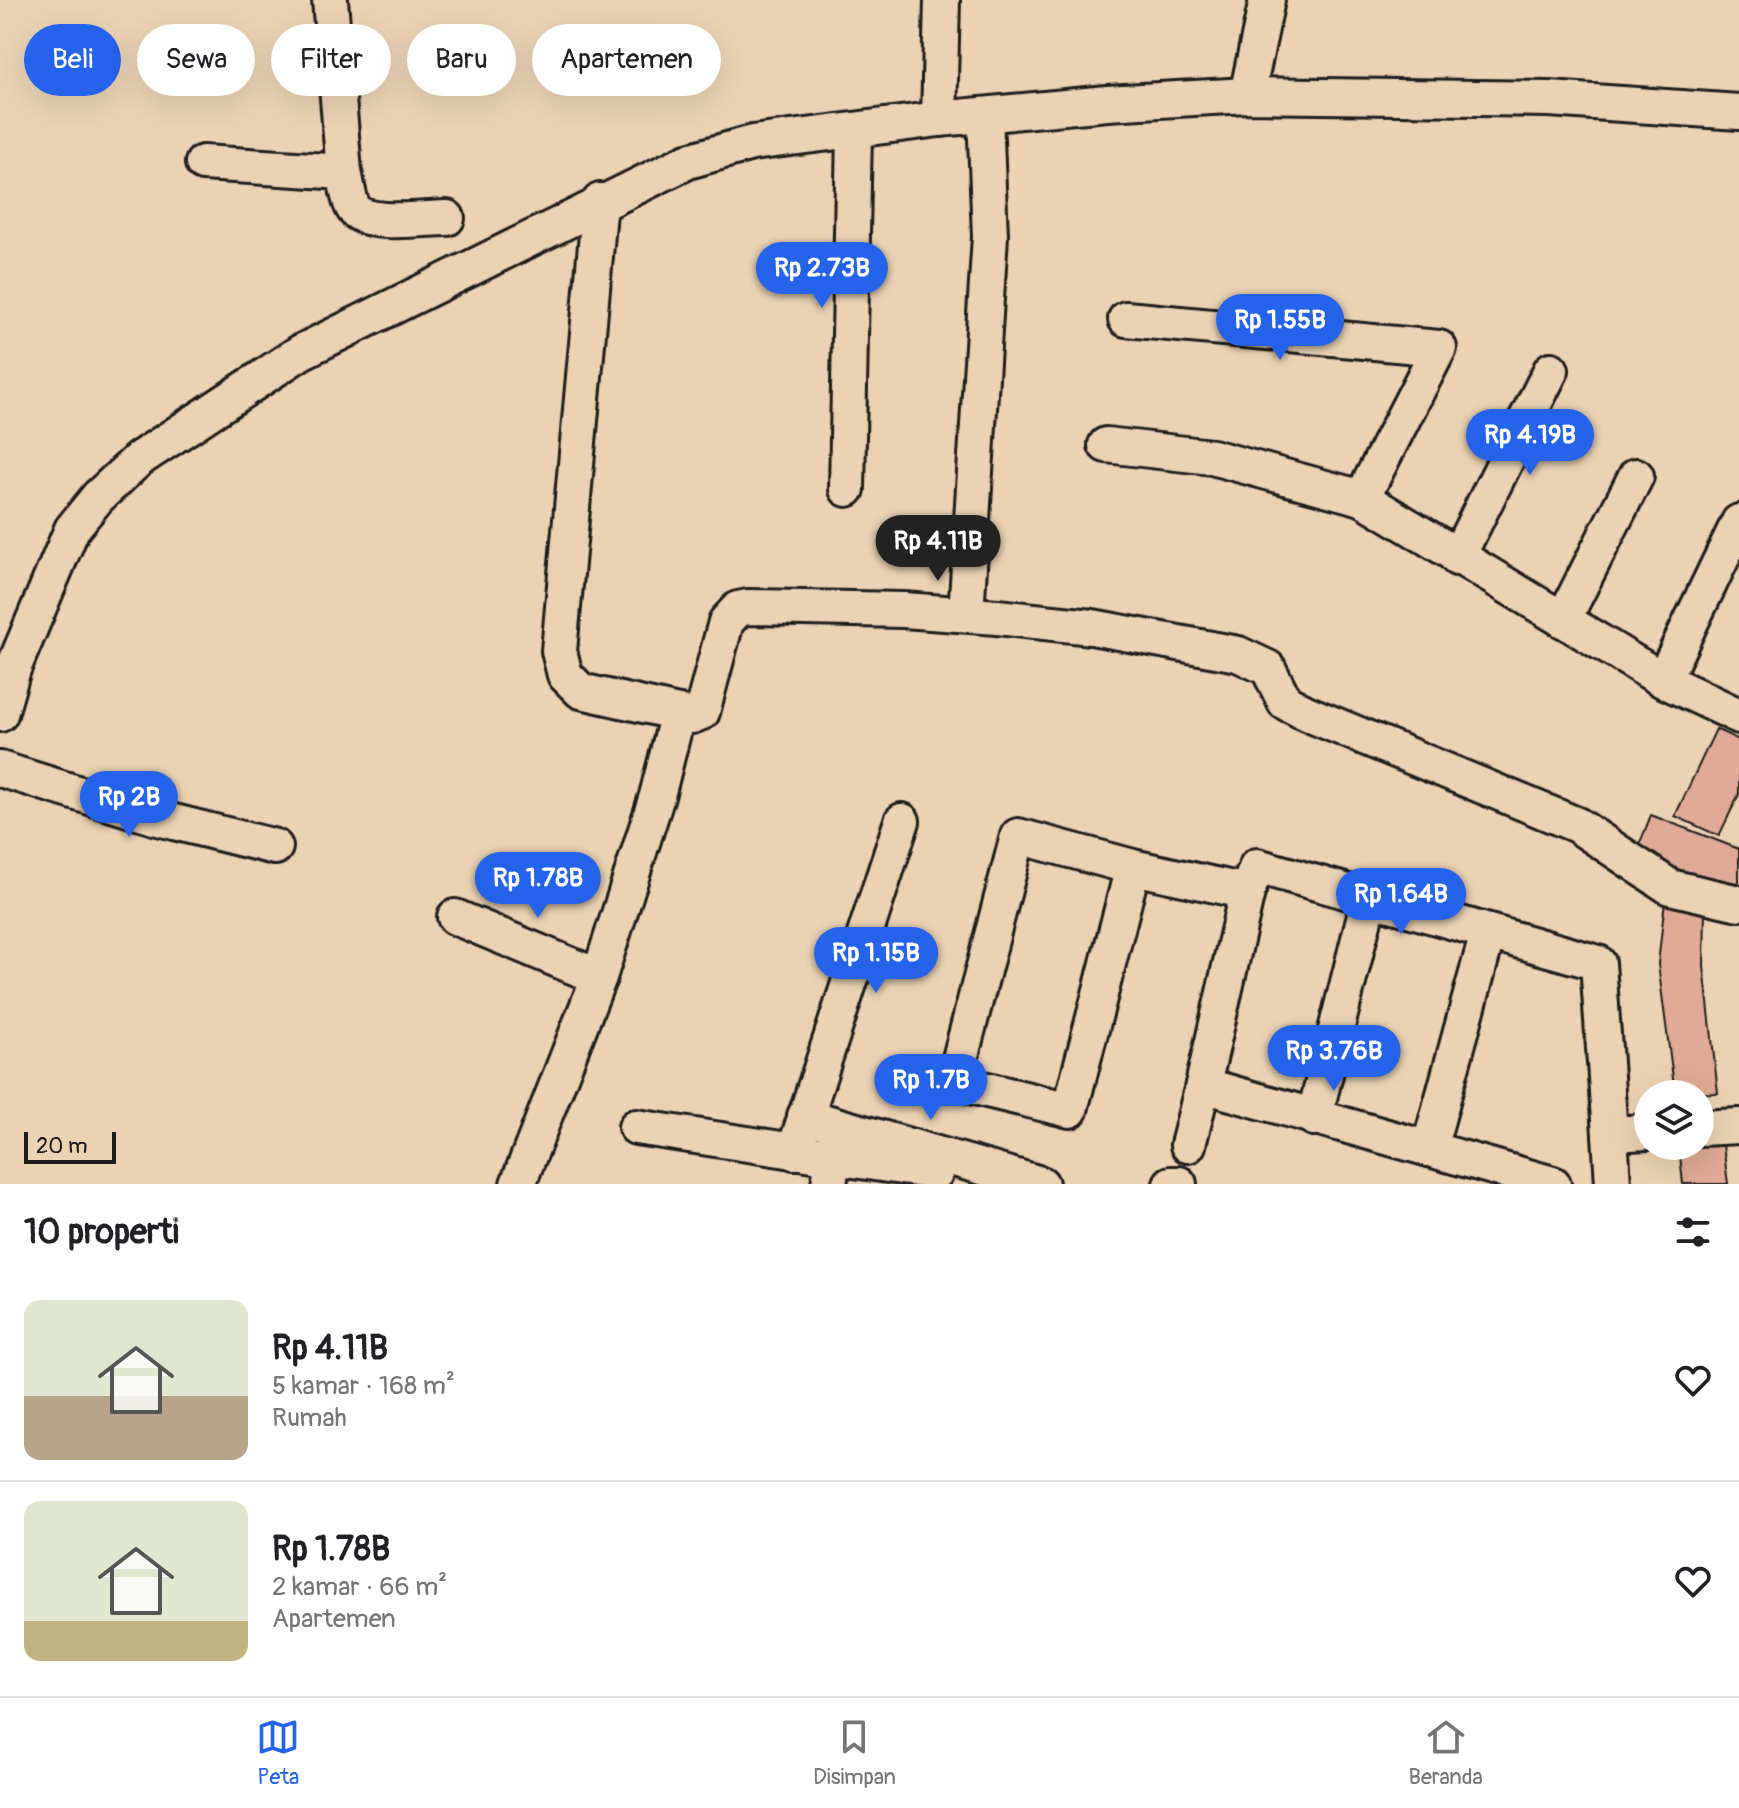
<!DOCTYPE html>
<html lang="id">
<meta charset="utf-8">
<style>
body{margin:0;font-family:Pangolin,sans-serif;background:#f2f2f2;color:#202124;height:100vh;display:flex;flex-direction:column;font-size:30px;white-space:nowrap}
*{box-sizing:border-box;margin:0}
p{font-size:26px;color:#757577}
.icon{flex:none;width:44px;height:44px;fill:none;stroke:currentColor;stroke-width:2;stroke-linecap:round;stroke-linejoin:round}
.map{position:relative;height:1184px;overflow:hidden}
.panel{display:flex;flex-direction:column;background:#fff;flex:1}
.panel>*{flex:none}
.top-card{position:absolute;left:24px;top:24px;width:800px;height:72px;display:flex;gap:16px}
.buttons{position:absolute;left:1634px;top:1080px;display:grid;gap:16px}
.buttons a{display:grid;place-items:center;width:80px;height:80px;border-radius:50%;background:#fff;box-shadow:0 8px 32px #0002;font-size:40px}
.scale{position:absolute;left:24px;bottom:20px;width:92px;box-sizing:border-box;padding-left:8px;border:4px solid #1c1c1c;border-top:0;font-size:22px;line-height:28px;white-space:nowrap;color:#1c1c1c;-webkit-text-stroke:6px #ebd2b3;paint-order:stroke}
.price{position:absolute;translate:-50% -68px;padding:0 18px;border-radius:28px;background:#2563eb;color:#fff;font-size:26px;line-height:52px;filter:drop-shadow(0 2px 4px #0008)}
.price::after{content:'';position:absolute;left:50%;top:48px;width:24px;height:18px;margin-left:-12px;background:inherit;clip-path:polygon(0 0,100% 0,50% 100%)}
.price.active{background:#222;color:#fff}
ul{padding:0;list-style:none}
li{display:flex;align-items:center;gap:24px;height:200px;padding:0 24px}
li+li{border-top:2px solid #e0e0e0}
li span{display:grid;place-items:center;flex:none;width:224px;height:160px;border-radius:16px;color:#555}
li>.icon{margin-inline-start:auto}
span .icon{width:96px;height:96px;fill:#fffc;stroke-width:1}
li b{font-size:34px}
h2{display:flex;justify-content:space-between;align-items:center;height:96px;padding:0 24px;font-size:34px}
.chip{padding:0 28px;border-radius:36px;background:#fff;box-shadow:0 8px 32px #0002;font-size:28px;line-height:72px}
.chip.active{background:#2563eb;color:#fff}
.tab-bar{display:flex;justify-content:space-around;align-items:center;height:112px;border-top:2px solid #e0e0e0;background:#fff;font-size:22px;color:#757577}
.tab-bar a{display:grid;justify-items:center;gap:4px}
.tab-bar .active{color:#2563eb}
.map>svg:first-child{display:block}
.building{fill:#e0aa96;stroke:#1c1c1c;stroke-width:2}
.lines{fill:none;stroke-linecap:round;stroke-linejoin:round}
.minor-casing{stroke:#1c1c1c;stroke-width:40}
.minor{stroke:#ebd2b3;stroke-width:34}
</style>
<div class="map">
<svg width="1739" height="1184" viewBox="0 0 1739 1184">
<rect width="100%" height="100%" fill="#ebd2b3"/>
<filter id="ink" filterUnits="userSpaceOnUse"><feTurbulence type="fractalNoise" baseFrequency=".0125" numOctaves="2"/><feDisplacementMap in="SourceGraphic" scale="16" xChannelSelector="R" yChannelSelector="G"/><feConvolveMatrix kernelMatrix="1 2 1 2 8 2 1 2 1" color-interpolation-filters="sRGB"/></filter>
<g filter="url(#ink)">
<g class="building">
<path d="M1716,729L1739,740V794L1719,836L1675,816Z"/>
<path d="M1651,815L1739,849V881L1735,891L1636,853Z"/>
<path d="M1665,901L1705,910L1704,966L1718,1093L1675,1094L1658,964Z"/>
<path d="M1722,1137L1728,1184H1683L1679,1146H1700V1139Z"/>
</g>
<g class="lines">
<defs>
<g id="minor">
<path d="M330,0L344,172"/>
<path d="M1247,95L1267,0"/>
<path d="M939,119L942,0"/>
<path d="M203,163L344,172C347,183 348,200 354,209C365,227 427,218 447,218"/>
<path d="M600,201L559,651L565,675L581,691L692,716L702,712L726,622L738,609L748,607L904,610L997,617L1092,627L1238,654L1268,668L1285,702L1306,713L1577,825L1670,887L1739,903"/>
<path d="M1126,319L1439,348L1362,498"/>
<path d="M1106,445L1212,457L1362,498L1663,680L1739,716"/>
<path d="M847,489L854,132"/>
<path d="M1457,558L1551,370"/>
<path d="M966,614L990,236L985,115"/>
<path d="M1563,620L1636,476"/>
<path d="M1663,680L1739,522"/>
<path d="M0,714L13,669L72,529L98,497L139,459L301,352L688,161L752,143L939,119L1107,103L1247,95L1549,99L1739,112"/>
<path d="M0,769L154,817L275,847"/>
<path d="M1133,867L1070,1110L954,1082L1018,836L1133,867L1247,892"/>
<path d="M455,917L599,977"/>
<path d="M1203,1085L1247,892L1257,866L1598,963L1610,1134"/>
<path d="M805,1116L1041,1184"/>
<path d="M1314,1118L1370,895"/>
<path d="M636,1127L833,1157L829,1184"/>
<path d="M1700,1128L1739,1126"/>
<path d="M1188,1145L1203,1085L1553,1184"/>
<path d="M1429,1149L1488,933"/>
<path d="M794,1152L902,821"/>
<path d="M833,1157L936,1172"/>
<path d="M518,1184L599,977L657,796L678,713"/>
<path d="M1171,1184H1179"/>
<path d="M1613,1184L1610,1134L1648,1132"/>
</g>
</defs>
<use href="#minor" class="minor-casing"/>
<use href="#minor" class="minor"/>
</g>
</g>
</svg>
<div class="buttons">
<a><svg class="icon" aria-label="layers" viewBox="0 0 24 24"><path d="M12 4l9 5-9 5-9-5zM3 14l9 5 9-5"/></svg></a>
</div>
<div class="scale">20 m</div>
<b class="price" style="left:822px;top:310px">Rp 2.73B</b>
<b class="price" style="left:1280px;top:362px">Rp 1.55B</b>
<b class="price" style="left:1530px;top:477px">Rp 4.19B</b>
<b class="price active" style="left:938px;top:583px">Rp 4.11B</b>
<b class="price" style="left:129px;top:839px">Rp 2B</b>
<b class="price" style="left:538px;top:920px">Rp 1.78B</b>
<b class="price" style="left:1401px;top:936px">Rp 1.64B</b>
<b class="price" style="left:876px;top:995px">Rp 1.15B</b>
<b class="price" style="left:1334px;top:1093px">Rp 3.76B</b>
<b class="price" style="left:931px;top:1122px">Rp 1.7B</b>
<div class="top-card">
<a class="chip active">Beli</a>
<a class="chip">Sewa</a>
<a class="chip">Filter</a>
<a class="chip">Baru</a>
<a class="chip">Apartemen</a>
</div>
</div>
<section class="panel">
<h2>10 properti<svg class="icon" aria-label="filters" viewBox="0 0 24 24"><path d="M4 7h16M4 17h16"/><circle cx="9" cy="7" r="2"/><circle cx="15" cy="17" r="2"/></svg></h2>
<ul>
<li><span style="background:linear-gradient(#dfe7d0 60%,#b9a48a 0)"><svg class="icon" aria-label="home" viewBox="0 0 24 24"><path d="M3 11l9-7 9 7M6 9v11h12V9"/></svg></span><div><b>Rp 4.11B</b><p>5 kamar · 168 m²</p><p>Rumah</p></div><svg class="icon" aria-label="heart" viewBox="0 0 24 24"><path d="M12 20l-8-8c-3-5 5-10 8-4 3-6 11-1 8 4z"/></svg></li>
<li><span style="background:linear-gradient(#dfe7d0 75%,#c2b280 0)"><svg class="icon" aria-label="home" viewBox="0 0 24 24"><path d="M3 11l9-7 9 7M6 9v11h12V9"/></svg></span><div><b>Rp 1.78B</b><p>2 kamar · 66 m²</p><p>Apartemen</p></div><svg class="icon" aria-label="heart" viewBox="0 0 24 24"><path d="M12 20l-8-8c-3-5 5-10 8-4 3-6 11-1 8 4z"/></svg></li>
</ul>
</section>
<nav class="tab-bar">
<a class="active"><svg class="icon" aria-label="map" viewBox="0 0 24 24"><path d="M3 6l6-2 6 2 6-2v14l-6 2-6-2-6 2zM9 4v14M15 6v14"/></svg>Peta</a>
<a><svg class="icon" aria-label="saved" viewBox="0 0 24 24"><path d="M7 4h10v16l-5-4-5 4z"/></svg>Disimpan</a>
<a><svg class="icon" aria-label="home" viewBox="0 0 24 24"><path d="M3 11l9-7 9 7M6 9v11h12V9"/></svg>Beranda</a>
</nav>
